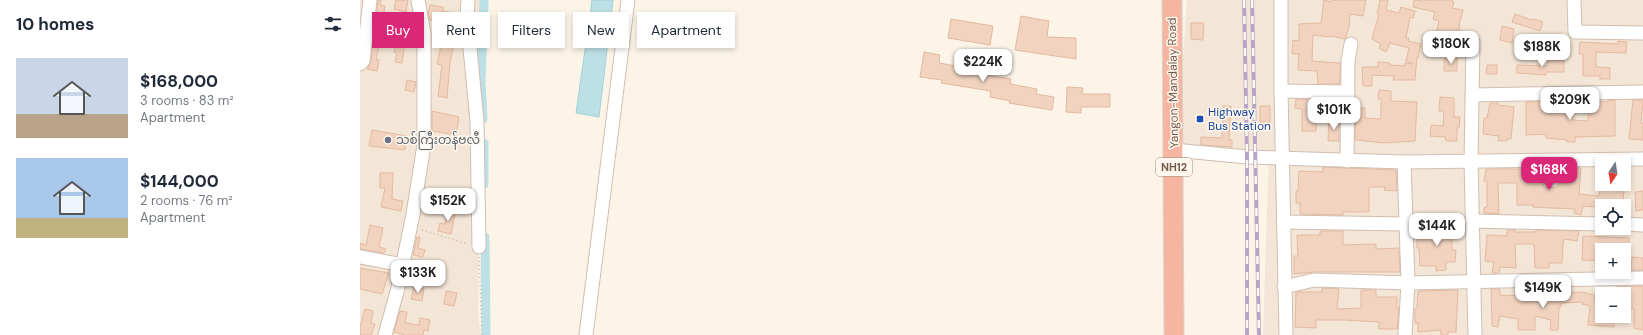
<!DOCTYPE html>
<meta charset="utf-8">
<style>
body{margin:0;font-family:"DM Sans","Noto Sans Myanmar",sans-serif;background:#f6f6f7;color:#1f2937;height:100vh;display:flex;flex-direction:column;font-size:15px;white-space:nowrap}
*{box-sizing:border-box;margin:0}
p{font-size:13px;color:#747a83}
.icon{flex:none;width:22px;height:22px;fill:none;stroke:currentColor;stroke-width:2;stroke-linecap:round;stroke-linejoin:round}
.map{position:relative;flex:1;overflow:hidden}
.drawer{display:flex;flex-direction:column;background:#fff;width:360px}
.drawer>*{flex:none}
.top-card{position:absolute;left:12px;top:12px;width:380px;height:36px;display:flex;gap:8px}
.needle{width:26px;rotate:192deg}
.tools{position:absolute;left:1235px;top:155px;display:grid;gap:8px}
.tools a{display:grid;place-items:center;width:36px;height:36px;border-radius:0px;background:#fff;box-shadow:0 2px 6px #0003;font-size:20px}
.price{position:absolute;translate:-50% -34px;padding:0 9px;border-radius:8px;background:#fff;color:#222;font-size:13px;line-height:26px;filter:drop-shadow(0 1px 2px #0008)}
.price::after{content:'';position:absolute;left:50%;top:24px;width:12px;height:9px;margin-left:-6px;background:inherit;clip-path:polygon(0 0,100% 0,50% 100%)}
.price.on{background:#db2777;color:#fff}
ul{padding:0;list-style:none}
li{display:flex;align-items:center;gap:12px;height:100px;padding:0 16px}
li span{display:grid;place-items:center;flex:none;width:112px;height:80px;border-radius:0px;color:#555}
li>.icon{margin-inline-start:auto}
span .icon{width:48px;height:48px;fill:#fffc;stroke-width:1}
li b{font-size:17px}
h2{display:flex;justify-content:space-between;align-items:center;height:48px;padding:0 16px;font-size:17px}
.pill{padding:0 14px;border-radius:0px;background:#fff;box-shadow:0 2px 6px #0003;font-size:14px;line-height:36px}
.pill.on{background:#db2777;color:#fff}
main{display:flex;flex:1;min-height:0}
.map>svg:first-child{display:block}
.residential{fill:#f4e6d6;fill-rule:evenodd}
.water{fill:#bce0e6;stroke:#a2d0d7}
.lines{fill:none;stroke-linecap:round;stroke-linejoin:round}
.canal{stroke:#bce0e6;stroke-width:9}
.building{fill:#f1d3bf;stroke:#e4b9a0}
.minor-casing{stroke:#d0beb0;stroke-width:15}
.highway-casing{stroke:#dbd4d0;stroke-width:21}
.path{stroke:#d6b6a2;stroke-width:1.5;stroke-dasharray:1 3;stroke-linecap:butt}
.minor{stroke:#fff;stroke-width:13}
.highway{stroke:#f5b5a0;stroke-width:19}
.rail-casing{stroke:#b7a5c6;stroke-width:4}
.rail{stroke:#fff8ee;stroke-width:2.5;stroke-dasharray:8;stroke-linecap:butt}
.transit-dot{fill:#1a4fb4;stroke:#fff8ee;stroke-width:1.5}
.worship-dot{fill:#6b7280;stroke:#fff8ee;stroke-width:1.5}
.labels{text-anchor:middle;stroke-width:3;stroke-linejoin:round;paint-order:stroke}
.shield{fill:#fff8ee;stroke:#9f897d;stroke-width:1}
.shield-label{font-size:11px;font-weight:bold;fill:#765a4c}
.street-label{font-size:12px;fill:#765a4c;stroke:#fff8ee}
.transit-label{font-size:12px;fill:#164399;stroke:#fff8ee;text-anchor:start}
.worship-label{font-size:12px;fill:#5b616d;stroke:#fff8ee;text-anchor:start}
</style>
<main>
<section class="drawer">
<h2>10 homes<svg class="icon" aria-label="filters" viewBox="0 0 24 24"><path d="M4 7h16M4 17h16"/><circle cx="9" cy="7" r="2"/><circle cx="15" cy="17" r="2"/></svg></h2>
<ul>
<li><span style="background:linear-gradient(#c9d6e8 70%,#b9a48a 0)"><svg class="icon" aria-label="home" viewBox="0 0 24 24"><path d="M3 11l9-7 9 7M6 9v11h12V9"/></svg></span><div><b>$168,000</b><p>3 rooms · 83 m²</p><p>Apartment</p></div></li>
<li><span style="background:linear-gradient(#a9c7e8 75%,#c2b280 0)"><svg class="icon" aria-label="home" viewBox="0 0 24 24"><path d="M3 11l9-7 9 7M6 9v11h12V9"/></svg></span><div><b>$144,000</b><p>2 rooms · 76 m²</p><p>Apartment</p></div></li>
</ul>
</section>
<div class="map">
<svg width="1283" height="335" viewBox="0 0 1283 335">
<rect width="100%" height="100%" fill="#fcf4e7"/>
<g class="residential">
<path d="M0,0H121L122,19L118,315L121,335H0Z"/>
<path d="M827,0H1283V335H903L909,150L817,148ZM1242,162H1264V184H1242ZM1242,206H1264V228H1242ZM1242,250H1264V272H1242ZM1242,294H1264V316H1242Z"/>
</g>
<path class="water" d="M232,0H253L239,117L216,113Z"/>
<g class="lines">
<g class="canal">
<path d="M123,119L121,82L124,0"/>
<path d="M124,143V184"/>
<path d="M125,237L126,335"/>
</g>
</g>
<g class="building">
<path d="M18,0H21L20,5L25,6L21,28H20L16,45L19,46L16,59L19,60L17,71L7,69L11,62Z"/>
<path d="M36,0H48L46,12L34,9Z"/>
<path d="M964,0L971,2V0H1006L1003,16L990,14L989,27L985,39L971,36V37L953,35L952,61L980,63V84H958L957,71L938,70L939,54H932L933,40L939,41V24L961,23Z"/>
<path d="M1020,0H1028L1026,10L1039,13L1041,7L1055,11L1053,18L1050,17L1046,38H1049L1048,41L1061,44L1058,58L1057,57L1055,80H1033L1034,76L1012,75V86H1003L1002,67H1018V62L1030,63V65L1045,66V63L1053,64L1046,61L1049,48L1030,43L1026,52L1019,48L1021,44L1012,39L1019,14H1017Z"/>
<path d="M1054,0L1064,1L1065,0H1093L1092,2H1094L1092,8L1103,10L1101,19L1100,18L1098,41L1075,39L1079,21L1073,19L1075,12L1053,7Z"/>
<path d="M70,5L83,7V11L95,13L91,32L98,33L97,42L95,41L90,62L87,98L78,96L82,65L77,64L82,41L72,40L74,21L70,20L68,13Z"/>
<path d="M1155,14L1172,20L1173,19L1183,22L1180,31L1152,22Z"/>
<path d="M661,16L689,21L687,37L716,38V59L655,50Z"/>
<path d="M591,19L633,26L630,45L588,38Z"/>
<path d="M49,23L54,25L52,37L45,35Z"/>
<path d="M831,23H844L843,40L831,39Z"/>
<path d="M1142,26L1154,29L1152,43L1140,40Z"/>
<path d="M36,41L45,43L42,63L35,62L37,53L34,52Z"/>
<path d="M1258,41L1267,42L1266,53L1236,52V67L1250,68V79H1240V76H1223V54H1219L1220,42L1258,44Z"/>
<path d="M564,52L580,55L579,63L626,71V75L651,79L650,84L677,89L676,94L694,97L692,110L649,103L650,101L630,97L631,91L581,83L582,80L560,77Z"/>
<path d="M1097,58V71H1084V59Z"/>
<path d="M1188,60H1204V72H1186V75L1157,73V65L1188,66Z"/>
<path d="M1127,65H1137V74H1126Z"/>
<path d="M47,80L56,82L54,92L45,90Z"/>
<path d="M707,87L723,88L722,94H750V107H721V113L706,112Z"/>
<path d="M1019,90L1031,91V101L1057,102L1055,141L1025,143L995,140L996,108H1005V118L1021,119V99H1018Z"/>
<path d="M1080,97L1094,98V117H1100L1099,128H1097V141H1086L1085,137L1070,136L1071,125L1083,126L1084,111H1079Z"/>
<path d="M936,99L957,100L956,131H942V109L935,108Z"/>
<path d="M1255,100V136L1215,137V142H1207V140L1186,138V134L1166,135V102L1203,101V108H1213V120L1228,121L1229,101L1247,102V101Z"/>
<path d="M1273,100H1283L1281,123H1283V140L1269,139Z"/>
<path d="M1130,103H1138V105L1154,107L1151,139H1147V141H1138L1139,136L1123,134L1124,118H1127Z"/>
<path d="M863,106H871L869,140H872V147L841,145V137L862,138Z"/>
<rect x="900" y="106" width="10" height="16"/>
<path d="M72,111L99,117L96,135L72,131Z"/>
<path d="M969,120H979V141H968Z"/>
<path d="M12,130L47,136L45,150L9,146Z"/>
<path d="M963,167L1036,170L1037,191L1024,190L1025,187H1009V212H983V215L940,214V203H936V191H938L939,171L963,172Z"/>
<path d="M1210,168H1221L1219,194L1239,196L1241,184H1264L1263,206H1238V207L1223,206L1221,215L1214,213L1215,209L1191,208L1173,207V205H1157V183H1138L1139,214L1124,213V208L1127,207V182L1124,181L1126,169H1183V187L1198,188V183H1208Z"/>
<path d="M20,173H33L32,199L43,201L41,211L21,207L25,188H20Z"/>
<path d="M1283,191V210L1276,211L1275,192Z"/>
<path d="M88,209L96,210L91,234L78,231L80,223L85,224Z"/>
<path d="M1077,222L1092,223V250H1096L1095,262H1086V270L1076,271V266H1060L1059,248H1057V233H1076Z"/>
<path d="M10,225L23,228L19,247L26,249L24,253L0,249V243L6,245Z"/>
<path d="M1147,230H1155V232H1176V230L1219,231L1217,241L1204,239L1202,253H1203L1202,263H1189V268H1175L1174,244H1155L1156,268L1140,267L1139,273H1132L1134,262L1125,261L1127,235L1147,236Z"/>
<path d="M960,231H983V245L1016,244V249L1039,248L1040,272H954L934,274V256H938L937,235H960Z"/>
<path d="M1223,236L1269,238V250L1242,248V261L1222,260Z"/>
<path d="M57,237H60L58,248L65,250L63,257L53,255Z"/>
<path d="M1272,257L1283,258V270H1271Z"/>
<path d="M0,268L29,273L22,294L0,289Z"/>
<path d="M1283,286V330L1274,328V309L1264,308V294H1256V287Z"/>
<path d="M54,287L64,289L62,301L51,299Z"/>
<path d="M962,288L979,289L977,309L1001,308V290H1016V297H1037V308H1039L1037,329H1019V322L983,320H956V328L935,327L936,292H962Z"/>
<path d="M1131,289H1140V295L1166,296V291H1188V296L1204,297V293L1221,292L1235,295L1234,301H1242V316H1254V327L1228,325L1230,306L1222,304L1223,302L1201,303V307H1199L1198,330H1190L1191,320L1175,316V330H1158V319L1140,316L1138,327L1132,326Z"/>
<path d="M1098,290L1096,332H1088V335H1081V330L1058,332V323H1055V309L1057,307L1058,291Z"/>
<path d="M86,291L97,293L94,306L84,304Z"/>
<path d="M5,309L13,311L11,323L15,324L11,335H0V327Z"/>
<path d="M40,311L47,312L45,323L59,325L60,318L70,320L68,331L64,330L63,335H45L34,332Z"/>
</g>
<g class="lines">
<defs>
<g id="minor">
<path d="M108,0L107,17L117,121L119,247"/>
<path d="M921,0V91L926,335"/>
<path d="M1214,0L1215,32L1283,33"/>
<path d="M1113,42L1111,162L1115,335"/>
<path d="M0,64L3,61L10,0"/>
<path d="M921,91L988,92"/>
<path d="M1112,95L1283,92"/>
<path d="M814,150L887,157L1044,162L1283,159"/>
<path d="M987,161L988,61L991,44"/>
<path d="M1044,162L1048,283L1045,335"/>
<path d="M1112,221L1242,224"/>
<path d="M923,222L1046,224"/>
<path d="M1264,224L1283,225"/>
<path d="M0,257L43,265"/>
<path d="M924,287L954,280L1048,283L1283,278"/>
<path d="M25,335L38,288L53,214L64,145V34L58,0"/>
<path d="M226,335L268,0"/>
</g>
<path id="highway" d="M812,0L814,335"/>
</defs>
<use href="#minor" class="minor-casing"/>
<use href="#highway" class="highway-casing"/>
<g class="path">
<path d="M62,230L108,244"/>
<path d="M119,257L122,335"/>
</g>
<use href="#minor" class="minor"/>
<use href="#highway" class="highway"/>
<defs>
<g id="rail">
<path d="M884,0L887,157V335"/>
<path d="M892,0L899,335"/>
</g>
</defs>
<use href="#rail" class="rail-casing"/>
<use href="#rail" class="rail"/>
</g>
<rect class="transit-dot" x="836" y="115" width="8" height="8" rx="2"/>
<circle class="worship-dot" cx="28" cy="140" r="4"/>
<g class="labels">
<rect class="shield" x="796" y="158" width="36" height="18" rx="3"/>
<g class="shield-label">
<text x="814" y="171">NH12</text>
</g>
<g class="street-label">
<text transform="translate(813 83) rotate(-91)" y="4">Yangon-Mandalay Road</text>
</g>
<g class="transit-label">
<text x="848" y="116">Highway<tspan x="848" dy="14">Bus Station</tspan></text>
</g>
<g class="worship-label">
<text x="36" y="144">သစ်ကြီးတန်ဗလီ</text>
</g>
</g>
</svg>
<div class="tools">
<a><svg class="needle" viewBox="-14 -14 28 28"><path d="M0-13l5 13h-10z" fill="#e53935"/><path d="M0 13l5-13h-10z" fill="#747a83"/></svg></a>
<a><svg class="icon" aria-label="locate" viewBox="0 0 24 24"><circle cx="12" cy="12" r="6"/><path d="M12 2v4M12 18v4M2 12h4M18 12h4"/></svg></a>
<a>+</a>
<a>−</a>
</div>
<b class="price" style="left:1091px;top:65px">$180K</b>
<b class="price" style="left:1182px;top:68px">$188K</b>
<b class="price" style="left:623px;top:83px">$224K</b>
<b class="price" style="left:1210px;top:121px">$209K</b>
<b class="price" style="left:974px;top:131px">$101K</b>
<b class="price on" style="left:1189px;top:191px">$168K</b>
<b class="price" style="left:88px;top:222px">$152K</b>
<b class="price" style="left:1077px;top:247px">$144K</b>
<b class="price" style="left:58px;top:294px">$133K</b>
<b class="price" style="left:1183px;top:309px">$149K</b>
<div class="top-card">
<a class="pill on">Buy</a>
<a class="pill">Rent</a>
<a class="pill">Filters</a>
<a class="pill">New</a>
<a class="pill">Apartment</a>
</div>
</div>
</main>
